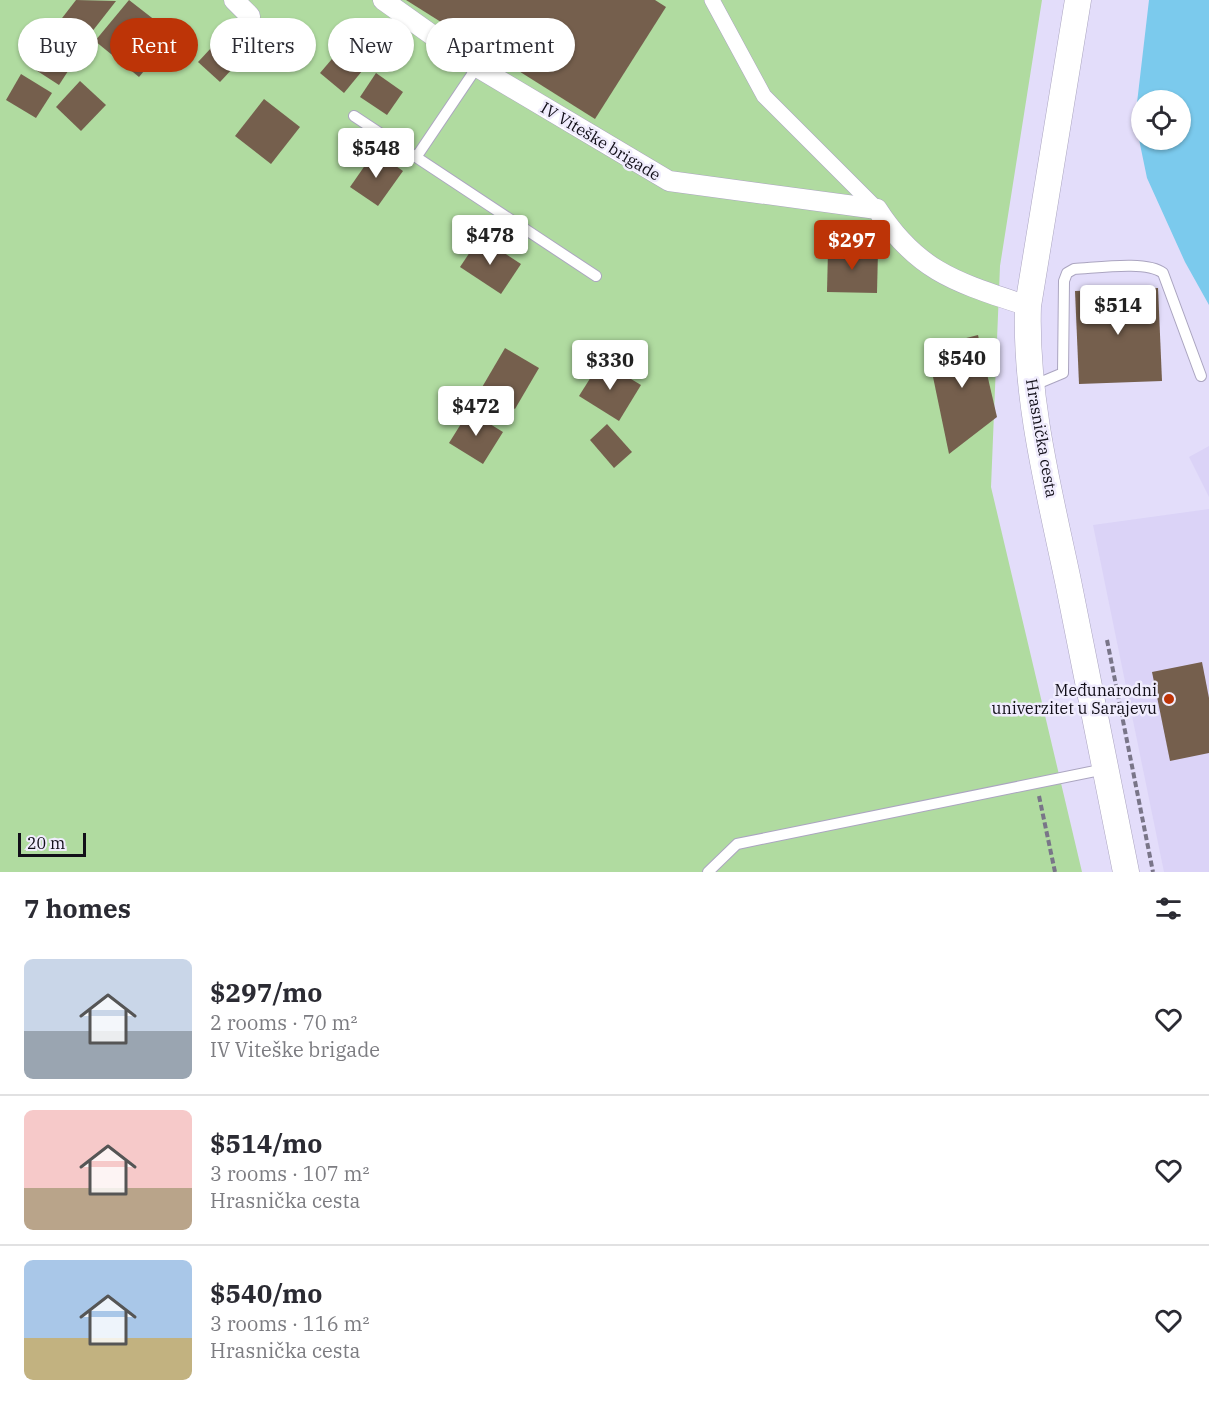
<!DOCTYPE html>
<meta charset="utf-8">
<style>
body{margin:0;font-family:"IBM Plex Serif",serif;background:#f7f7f7;color:#2b2b33;height:100vh;display:flex;flex-direction:column;font-size:22px;white-space:nowrap}
*{box-sizing:border-box;margin:0}
p{font-size:20px;color:#7c7c81}
.icon{flex:none;width:33px;height:33px;fill:none;stroke:currentColor;stroke-width:2;stroke-linecap:round;stroke-linejoin:round}
.map{position:relative;height:872px;overflow:hidden}
.sheet{display:flex;flex-direction:column;background:#fff;flex:1}
.sheet>*{flex:none}
.hud{position:absolute;left:18px;top:18px;width:600px;height:54px;display:flex;gap:12px}
.tools{position:absolute;left:1131px;top:90px;display:grid;gap:12px}
.tools a{display:grid;place-items:center;width:60px;height:60px;border-radius:50%;background:#fff;box-shadow:0 2px 4px #0004;font-size:30px}
.scale{position:absolute;left:18px;bottom:15px;width:68px;box-sizing:border-box;padding-left:6px;border:3px solid #120f19;border-top:0;font-size:16px;line-height:21px;white-space:nowrap;color:#120f19;-webkit-text-stroke:4px #f0ecfd;paint-order:stroke}
.price{position:absolute;translate:-50% -51px;padding:0 14px;border-radius:6px;background:#fff;color:#222;font-size:20px;line-height:39px;filter:drop-shadow(0 2px 3px #0008)}
.price::after{content:'';position:absolute;left:50%;top:36px;width:18px;height:14px;margin-left:-9px;background:inherit;clip-path:polygon(0 0,100% 0,50% 100%)}
.price.selected{background:#bd3407;color:#fff}
ul{padding:0;list-style:none}
li{display:flex;align-items:center;gap:18px;height:150px;padding:0 24px}
li+li{border-top:2px solid #e1e1e2}
li span{display:grid;place-items:center;flex:none;width:168px;height:120px;border-radius:9px;color:#555}
li>.icon{margin-inline-start:auto}
span .icon{width:72px;height:72px;fill:#fffc;stroke-width:1}
li b{font-size:26px}
h2{display:flex;justify-content:space-between;align-items:center;height:72px;padding:0 24px;font-size:26px}
.pill{padding:0 21px;border-radius:27px;background:#fff;box-shadow:0 2px 4px #0004;font-size:21px;line-height:54px}
.pill.selected{background:#bd3407;color:#fff}
.map>svg:first-child{display:block}
.built{fill:#dbd3f7}
.green{fill:#b0dba0}
.water{fill:#7bcaed;fill-rule:evenodd}
.building{fill:#755f4d}
.lines{fill:none;stroke-linecap:round;stroke-linejoin:round}
.service-casing{stroke:#aba5c0;stroke-width:12}
.pedestrian-casing{stroke:#aba5c0;stroke-width:16}
.minor-casing{stroke:#aba5c0;stroke-width:21}
.tertiary-casing{stroke:#aba5c0;stroke-width:27}
.path{stroke:#797588;stroke-width:4;stroke-dasharray:6 3;stroke-linecap:butt}
.service{stroke:#fff;stroke-width:10}
.pedestrian{stroke:#fff;stroke-width:15}
.minor{stroke:#fff;stroke-width:20}
.tertiary{stroke:#fff;stroke-width:26}
.poi-dot{fill:#bd3407;stroke:#f0ecfd;stroke-width:2}
.labels{text-anchor:middle;stroke-width:5;stroke-linejoin:round;paint-order:stroke}
.street-label{font-size:16px;fill:#120f19;stroke:#f0ecfd}
.poi-label{font-size:16px;fill:#120f19;stroke:#f0ecfd;text-anchor:end}
</style>
<div class="map">
<svg width="1209" height="872" viewBox="0 0 1209 872">
<rect width="100%" height="100%" fill="#e3ddfa"/>
<g class="built">
<path d="M1209,446V497L1189,457Z"/>
<path d="M1209,509V872H1164L1093,525Z"/>
</g>
<path class="green" d="M0,0H1042L1000,266L991,487L1082,872H0Z"/>
<path class="water" d="M1149,0H1209V305L1185,262L1147,178L1135,120ZM1142,100H1180V140H1142Z"/>
<g class="building">
<path d="M76,0L116,1L84,42L59,22Z"/>
<path d="M129,0L174,35L139,77L95,41Z"/>
<path d="M406,0H655L666,7L595,119Z"/>
<path d="M49,26L83,48L59,85L25,63Z"/>
<path d="M226,32L248,52L220,82L198,62Z"/>
<path d="M343,46L367,65L344,93L320,73Z"/>
<path d="M376,73L403,92L387,115L360,97Z"/>
<path d="M21,74L52,93L36,118L6,100Z"/>
<path d="M80,81L106,105L81,131L56,107Z"/>
<path d="M264,99L300,127L271,164L235,136Z"/>
<path d="M375,151L403,171L378,206L350,187Z"/>
<path d="M480,237L521,264L501,294L460,267Z"/>
<path d="M828,250L878,251L877,293L827,292Z"/>
<path d="M1158,288L1162,381L1079,384L1075,291Z"/>
<path d="M978,335L997,417L949,454L927,348Z"/>
<path d="M505,348L539,368L515,409L481,389Z"/>
<path d="M601,361L641,385L619,421L579,396Z"/>
<path d="M469,411L503,432L483,464L449,443Z"/>
<path d="M607,424L632,452L614,468L590,440Z"/>
<path d="M1202,662L1209,698V753L1170,761L1152,672Z"/>
</g>
<g class="lines">
<defs>
<g id="service">
<path d="M354,116L596,276"/>
<path d="M417,156L477,67"/>
<path d="M1032,386L1063,373L1064,281L1067,273L1074,269C1096,268 1147,260 1163,273L1201,376"/>
<path d="M708,872L737,844L1105,769"/>
</g>
<path id="pedestrian" d="M712,0L764,96L877,209"/>
<g id="minor">
<path d="M234,0L250,16L249,33"/>
<path d="M383,0L477,67L669,181L877,209C918,273 959,283 1028,306"/>
</g>
<path id="tertiary" d="M1078,0L1028,306C1025,398 1049,491 1068,581C1088,678 1106,775 1126,872"/>
</defs>
<use href="#service" class="service-casing"/>
<use href="#pedestrian" class="pedestrian-casing"/>
<use href="#minor" class="minor-casing"/>
<use href="#tertiary" class="tertiary-casing"/>
<g class="path">
<path d="M1107,640L1153,872"/>
<path d="M1039,796L1055,872"/>
</g>
<use href="#service" class="service"/>
<use href="#pedestrian" class="pedestrian"/>
<use href="#minor" class="minor"/>
<use href="#tertiary" class="tertiary"/>
</g>
<circle class="poi-dot" cx="1169" cy="699" r="6"/>
<g class="labels">
<g class="street-label">
<text transform="translate(601 141) rotate(31)" y="6">IV Viteške brigade</text>
<text transform="translate(1042 438) rotate(80)" y="6">Hrasnička cesta</text>
</g>
<g class="poi-label">
<text x="1157" y="696">Međunarodni<tspan x="1157" dy="18">univerzitet u Sarajevu</tspan></text>
</g>
</g>
</svg>
<div class="tools">
<a><svg class="icon" aria-label="locate" viewBox="0 0 24 24"><circle cx="12" cy="12" r="6"/><path d="M12 2v4M12 18v4M2 12h4M18 12h4"/></svg></a>
</div>
<div class="scale">20 m</div>
<b class="price" style="left:376px;top:179px">$548</b>
<b class="price" style="left:490px;top:266px">$478</b>
<b class="price selected" style="left:852px;top:271px">$297</b>
<b class="price" style="left:1118px;top:336px">$514</b>
<b class="price" style="left:962px;top:389px">$540</b>
<b class="price" style="left:610px;top:391px">$330</b>
<b class="price" style="left:476px;top:437px">$472</b>
<div class="hud">
<a class="pill">Buy</a>
<a class="pill selected">Rent</a>
<a class="pill">Filters</a>
<a class="pill">New</a>
<a class="pill">Apartment</a>
</div>
</div>
<section class="sheet">
<h2>7 homes<svg class="icon" aria-label="filters" viewBox="0 0 24 24"><path d="M4 7h16M4 17h16"/><circle cx="9" cy="7" r="2"/><circle cx="15" cy="17" r="2"/></svg></h2>
<ul>
<li><span style="background:linear-gradient(#c9d6e8 60%,#9aa5b1 0)"><svg class="icon" aria-label="home" viewBox="0 0 24 24"><path d="M3 11l9-7 9 7M6 9v11h12V9"/></svg></span><div><b>$297/mo</b><p>2 rooms · 70 m²</p><p>IV Viteške brigade</p></div><svg class="icon" aria-label="heart" viewBox="0 0 24 24"><path d="M12 20l-8-8c-3-5 5-10 8-4 3-6 11-1 8 4z"/></svg></li>
<li><span style="background:linear-gradient(#f6c9c9 65%,#b9a48a 0)"><svg class="icon" aria-label="home" viewBox="0 0 24 24"><path d="M3 11l9-7 9 7M6 9v11h12V9"/></svg></span><div><b>$514/mo</b><p>3 rooms · 107 m²</p><p>Hrasnička cesta</p></div><svg class="icon" aria-label="heart" viewBox="0 0 24 24"><path d="M12 20l-8-8c-3-5 5-10 8-4 3-6 11-1 8 4z"/></svg></li>
<li><span style="background:linear-gradient(#a9c7e8 65%,#c2b280 0)"><svg class="icon" aria-label="home" viewBox="0 0 24 24"><path d="M3 11l9-7 9 7M6 9v11h12V9"/></svg></span><div><b>$540/mo</b><p>3 rooms · 116 m²</p><p>Hrasnička cesta</p></div><svg class="icon" aria-label="heart" viewBox="0 0 24 24"><path d="M12 20l-8-8c-3-5 5-10 8-4 3-6 11-1 8 4z"/></svg></li>
</ul>
</section>
